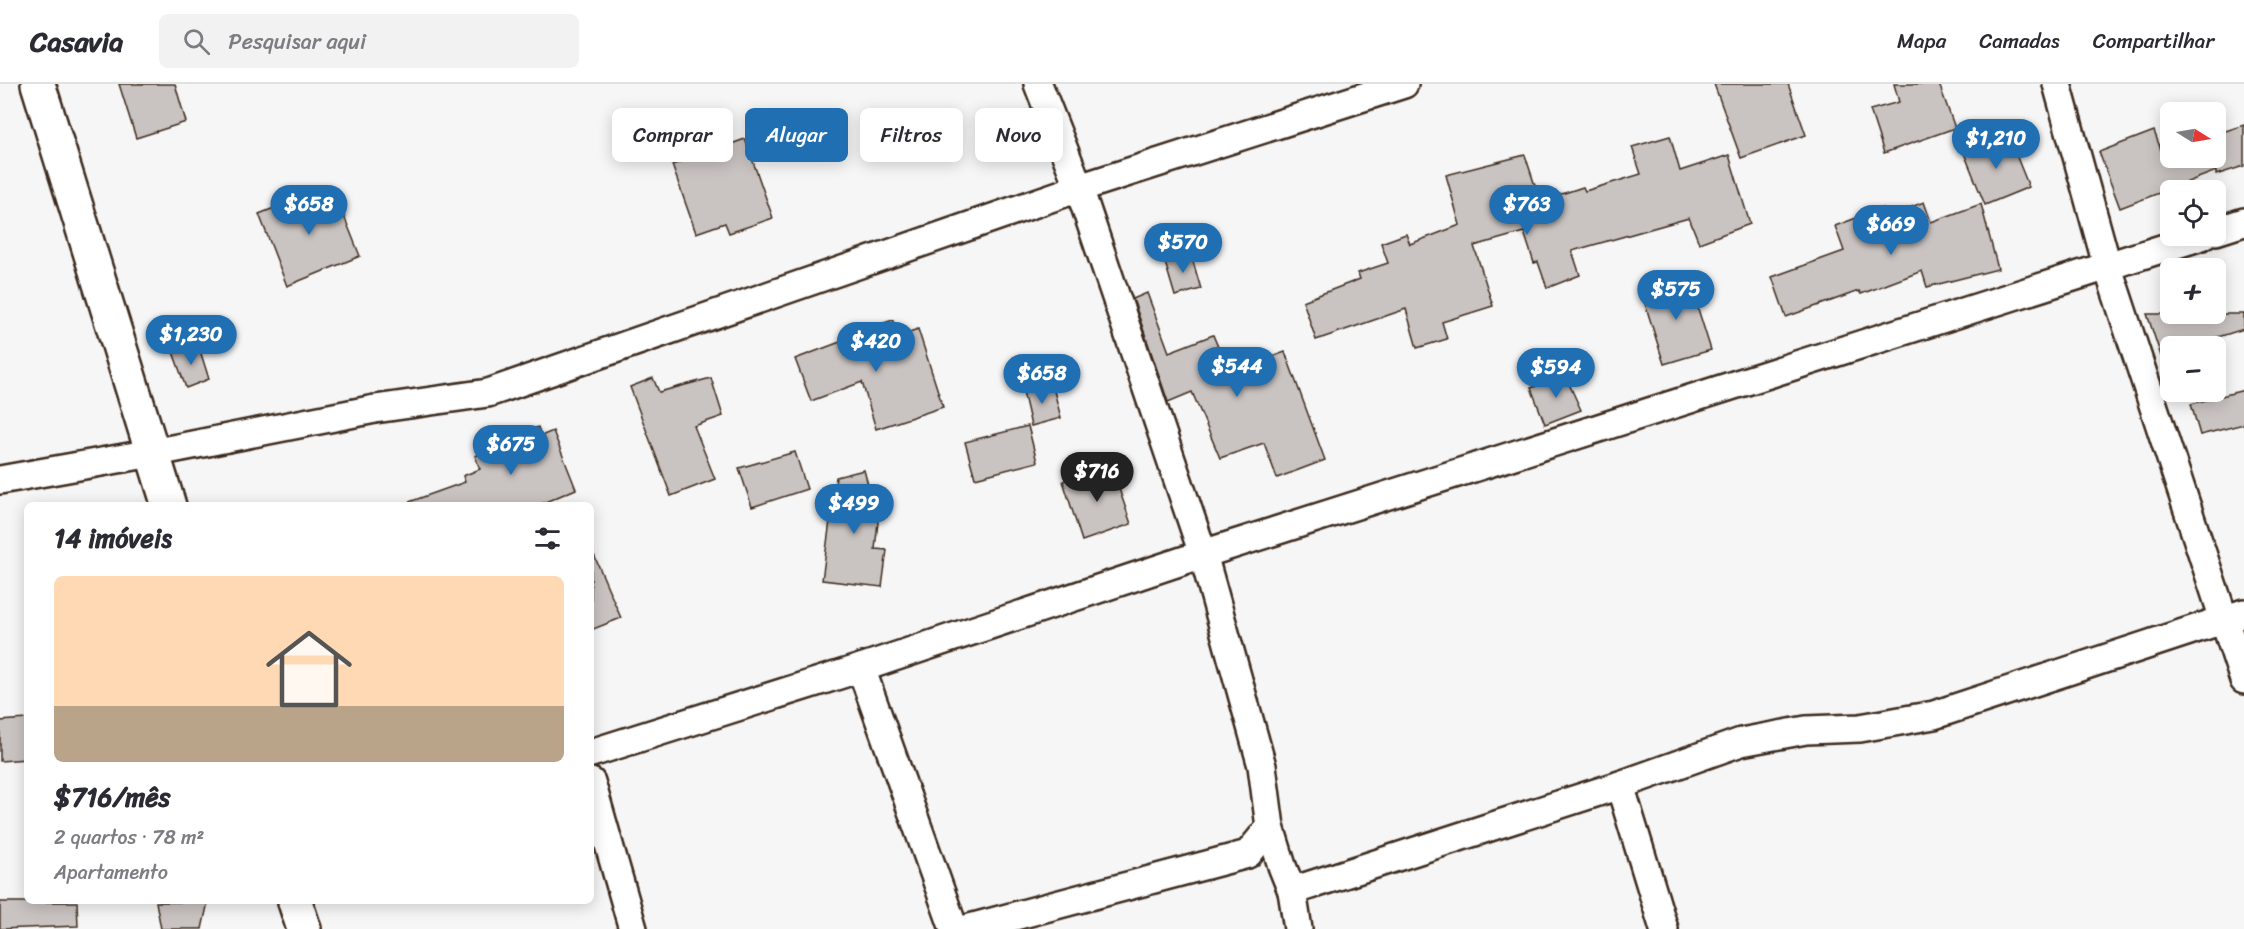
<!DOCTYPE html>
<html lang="pt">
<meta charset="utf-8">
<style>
body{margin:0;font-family:Sriracha,sans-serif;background:#f2f2f3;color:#2b2b33;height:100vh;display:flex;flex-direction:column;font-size:22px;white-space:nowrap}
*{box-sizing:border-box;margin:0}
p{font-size:20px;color:#7c7c81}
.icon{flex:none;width:33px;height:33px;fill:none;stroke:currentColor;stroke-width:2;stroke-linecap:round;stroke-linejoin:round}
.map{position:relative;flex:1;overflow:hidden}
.drawer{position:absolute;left:24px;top:418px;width:570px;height:402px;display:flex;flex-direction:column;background:#fff;border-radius:9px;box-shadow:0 3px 15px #0003}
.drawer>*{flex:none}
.banner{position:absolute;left:612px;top:24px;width:570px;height:54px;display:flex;gap:12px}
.needle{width:39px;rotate:101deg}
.tools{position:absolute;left:2160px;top:18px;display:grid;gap:12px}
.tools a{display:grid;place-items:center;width:66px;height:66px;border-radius:9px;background:#fff;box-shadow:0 3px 15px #0003;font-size:30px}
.price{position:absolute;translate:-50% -51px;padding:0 14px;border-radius:21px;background:#1f6fb2;color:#fff;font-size:20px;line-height:39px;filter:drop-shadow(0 2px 3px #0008)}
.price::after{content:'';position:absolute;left:50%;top:36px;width:18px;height:14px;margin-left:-9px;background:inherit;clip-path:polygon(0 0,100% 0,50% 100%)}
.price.active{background:#222;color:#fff}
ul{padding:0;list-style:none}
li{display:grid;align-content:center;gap:12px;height:318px;padding:0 30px}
li span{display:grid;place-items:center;height:186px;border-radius:9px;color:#555}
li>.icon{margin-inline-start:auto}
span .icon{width:108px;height:108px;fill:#fffc;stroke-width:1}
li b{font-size:26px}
h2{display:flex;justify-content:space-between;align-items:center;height:72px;padding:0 30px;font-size:26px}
.pill{padding:0 21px;border-radius:9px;background:#fff;box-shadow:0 3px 15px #0003;font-size:21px;line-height:54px}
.pill.active{background:#1f6fb2;color:#fff}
header{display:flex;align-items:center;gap:36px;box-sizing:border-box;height:84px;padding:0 30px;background:#fff;border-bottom:2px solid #e1e1e2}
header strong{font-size:28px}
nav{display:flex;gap:33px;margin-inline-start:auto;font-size:21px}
.search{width:420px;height:54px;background:#f2f2f3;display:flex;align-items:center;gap:15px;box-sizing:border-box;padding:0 21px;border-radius:9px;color:#7c7c81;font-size:22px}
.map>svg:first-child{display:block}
.building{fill:#c9c3c1;stroke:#3b2a1e;stroke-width:1.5}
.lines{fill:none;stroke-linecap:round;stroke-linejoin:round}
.street-casing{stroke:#3b2a1e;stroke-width:32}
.secondary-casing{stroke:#3b2a1e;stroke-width:38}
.street{stroke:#fff;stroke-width:27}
.secondary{stroke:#fff;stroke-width:33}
</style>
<header>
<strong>Casavia</strong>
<div class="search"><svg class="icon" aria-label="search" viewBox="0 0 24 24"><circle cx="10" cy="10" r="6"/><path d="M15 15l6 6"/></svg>Pesquisar aqui</div>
<nav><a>Mapa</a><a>Camadas</a><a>Compartilhar</a></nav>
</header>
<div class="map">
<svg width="2244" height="845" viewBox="0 0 2244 845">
<rect width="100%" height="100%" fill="#f7f6f6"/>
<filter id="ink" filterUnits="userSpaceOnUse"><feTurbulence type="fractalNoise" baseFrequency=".0167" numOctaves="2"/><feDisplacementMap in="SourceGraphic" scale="12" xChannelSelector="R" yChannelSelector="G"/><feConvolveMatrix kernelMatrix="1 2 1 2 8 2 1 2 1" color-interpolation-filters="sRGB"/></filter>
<g filter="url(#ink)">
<g class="building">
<path d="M119,0H175L186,38L136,54Z"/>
<path d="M1714,0H1788L1806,51L1741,74Z"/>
<path d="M1894,0H1939L1955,44L1884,69L1870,26L1899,18Z"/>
<path d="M2244,41V82L2216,91V87L2120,124L2099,68L2154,47L2164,74H2216V50Z"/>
<path d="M2008,51L2029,103L1985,121L1964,69Z"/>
<path d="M1670,52L1680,87L1729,71L1750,140L1699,159L1689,134L1572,167L1580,191L1547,204L1538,178L1534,179L1524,148L1474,162L1493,222L1442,238L1447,255L1417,264L1406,225L1316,256L1303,217L1360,195L1358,189L1388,179L1381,159L1406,150L1410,160L1460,141L1446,91L1525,71L1540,117L1583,103L1585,107L1641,90L1632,63Z"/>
<path d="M745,55L773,134L729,149L725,139L696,149L672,81Z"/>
<path d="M317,107L319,113L334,107L360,172L287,202L259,130Z"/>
<path d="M1924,118L1931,138L1981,120L1998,185L1927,203L1922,187L1861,210L1859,207L1786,233L1772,193L1844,167L1835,142L1883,124L1886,133Z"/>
<path d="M1190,167L1201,205L1175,212L1164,175Z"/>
<path d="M1688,193L1711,266L1664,280L1641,207Z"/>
<path d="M1147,209L1169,268L1213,251L1229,289L1285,268L1325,376L1277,394L1264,359L1220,374L1192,308L1168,318L1133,215Z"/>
<path d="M2147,230H2244V245L2189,262H2170V269L2161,272Z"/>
<path d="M893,236L898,252L918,245L943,323L876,345L862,298L811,317L795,275L848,255L847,251Z"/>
<path d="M198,260L209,295L186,304L173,268Z"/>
<path d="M1565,291L1581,326L1545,340L1531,304Z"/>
<path d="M653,294L659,308L711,294L723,332L694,342L715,395L671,412L630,303Z"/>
<path d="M1052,299L1061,334L1031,342L1023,307Z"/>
<path d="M2244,306V340L2200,351L2191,320Z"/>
<path d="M1028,342L1037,378L975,394L965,358Z"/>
<path d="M538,343L541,352L553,347L576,405L536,422H409V418L465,398L463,392L480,385L475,372L516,356L514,352Z"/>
<path d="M795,368L807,405L752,423L739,384Z"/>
<path d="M1111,381L1131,440L1082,457L1063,397Z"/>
<path d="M864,386L878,438L875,465L887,466L882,503L822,496L836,393Z"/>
<path d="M591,464L621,534L591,546Z"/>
<path d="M27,635V675L0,677V637Z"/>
<path d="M0,818H77L78,842L0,845Z"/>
<path d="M156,818H208L202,845H161Z"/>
</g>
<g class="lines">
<defs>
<g id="street">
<path d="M1038,0L1079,104L1203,470L1262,682L1270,743L1282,782L1292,807L1298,845"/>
<path d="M2057,0L2107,181L2244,596"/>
<path d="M2216,147L2244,138"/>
<path d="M0,396L152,369L375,325L488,309L1079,104L1404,0"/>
<path d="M861,584L954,845"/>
<path d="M591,669L861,584L1203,470L2202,152"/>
<path d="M591,698L633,845"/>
<path d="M1620,701L1664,845"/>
<path d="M1292,807L1620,701L1741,658L1806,646L1860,644L1934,631L2244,529"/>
<path d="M966,845L1248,770L1270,743"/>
</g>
<g id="secondary">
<path d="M38,0L169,422"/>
<path d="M295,818L304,845"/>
</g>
</defs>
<use href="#street" class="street-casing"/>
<use href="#secondary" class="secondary-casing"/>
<use href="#street" class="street"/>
<use href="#secondary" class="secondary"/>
</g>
</g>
</svg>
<div class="tools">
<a><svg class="needle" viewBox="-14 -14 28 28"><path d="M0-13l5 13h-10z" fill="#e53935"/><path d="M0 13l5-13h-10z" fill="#7c7c81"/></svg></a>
<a><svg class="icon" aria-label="locate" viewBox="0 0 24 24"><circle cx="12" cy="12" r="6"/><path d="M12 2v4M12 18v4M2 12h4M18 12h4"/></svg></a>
<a>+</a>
<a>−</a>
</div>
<b class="price" style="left:1996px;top:86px">$1,210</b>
<b class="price" style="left:309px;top:152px">$658</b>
<b class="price" style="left:1527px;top:152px">$763</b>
<b class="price" style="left:1891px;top:172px">$669</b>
<b class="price" style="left:1183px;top:190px">$570</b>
<b class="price" style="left:1676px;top:237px">$575</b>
<b class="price" style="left:191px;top:282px">$1,230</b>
<b class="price" style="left:876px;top:289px">$420</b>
<b class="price" style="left:1237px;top:314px">$544</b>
<b class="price" style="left:1556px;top:315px">$594</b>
<b class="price" style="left:1042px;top:321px">$658</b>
<b class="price" style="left:511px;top:392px">$675</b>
<b class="price active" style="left:1097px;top:419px">$716</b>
<b class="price" style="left:854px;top:451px">$499</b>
<div class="banner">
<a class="pill">Comprar</a>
<a class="pill active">Alugar</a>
<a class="pill">Filtros</a>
<a class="pill">Novo</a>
</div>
<section class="drawer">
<h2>14 imóveis<svg class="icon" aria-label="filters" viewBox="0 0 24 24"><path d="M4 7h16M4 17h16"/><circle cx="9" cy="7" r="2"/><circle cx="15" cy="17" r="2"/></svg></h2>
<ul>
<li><span style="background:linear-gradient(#ffd9b3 70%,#b9a48a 0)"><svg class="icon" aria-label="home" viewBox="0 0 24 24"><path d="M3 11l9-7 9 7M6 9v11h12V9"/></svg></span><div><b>$716/mês</b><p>2 quartos · 78 m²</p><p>Apartamento</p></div></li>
</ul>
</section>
</div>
